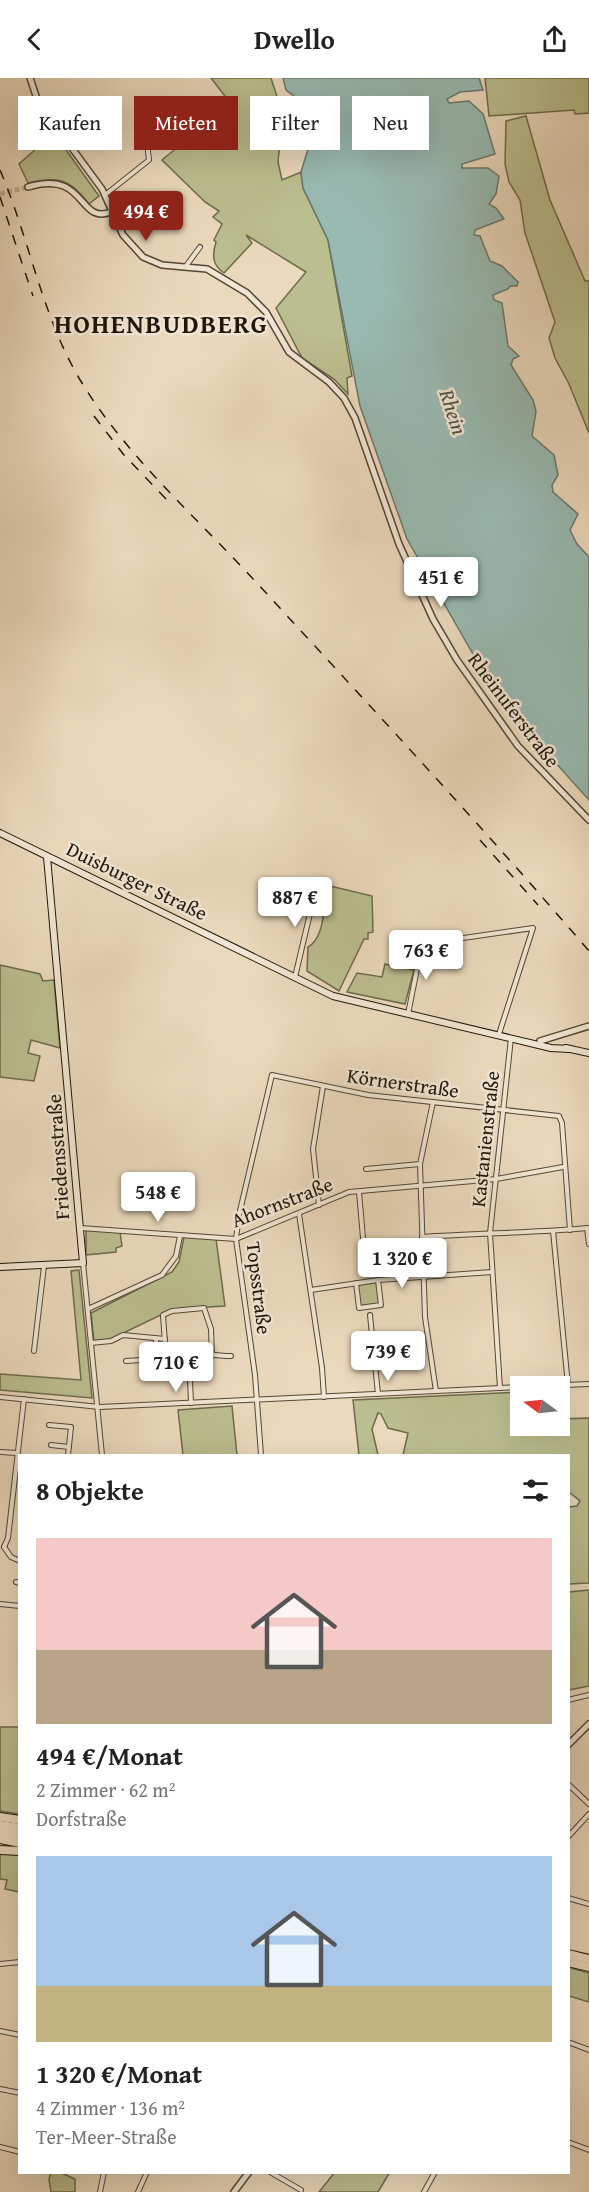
<!DOCTYPE html>
<html lang="de">
<meta charset="utf-8">
<style>
body{margin:0;font-family:"Gentium Book Plus",serif;background:#f2f2f2;color:#222;height:100vh;display:flex;flex-direction:column;font-size:22px;white-space:nowrap}
*{box-sizing:border-box;margin:0}
p{font-size:20px;color:#767676}
.icon{flex:none;width:33px;height:33px;fill:none;stroke:currentColor;stroke-width:2;stroke-linecap:round;stroke-linejoin:round}
.map{position:relative;flex:1;overflow:hidden}
.drawer{position:absolute;left:18px;top:1376px;width:552px;height:720px;display:flex;flex-direction:column;background:#fff;border-radius:0px;box-shadow:0 6px 24px #0002}
.drawer>*{flex:none}
.guide{position:absolute;left:18px;top:18px;width:554px;height:54px;display:flex;gap:12px}
.needle{width:39px;rotate:285deg}
.buttons{position:absolute;left:510px;top:1298px;display:grid;gap:12px}
.buttons a{display:grid;place-items:center;width:60px;height:60px;border-radius:0px;background:#fff;box-shadow:0 6px 24px #0002;font-size:30px}
.price{position:absolute;translate:-50% -51px;padding:0 14px;border-radius:6px;background:#fff;color:#222;font-size:20px;line-height:39px;filter:drop-shadow(0 2px 3px #0008)}
.price::after{content:'';position:absolute;left:50%;top:36px;width:18px;height:14px;margin-left:-9px;background:inherit;clip-path:polygon(0 0,100% 0,50% 100%)}
.price.current{background:#8f2418;color:#fff}
ul{padding:0;list-style:none}
li{display:grid;align-content:center;gap:12px;height:318px;padding:0 18px}
li span{display:grid;place-items:center;height:186px;border-radius:0px;color:#555}
li>.icon{margin-inline-start:auto}
span .icon{width:108px;height:108px;fill:#fffc;stroke-width:1}
li b{font-size:26px}
h2{display:flex;justify-content:space-between;align-items:center;height:72px;padding:0 18px;font-size:26px}
.tag{padding:0 21px;border-radius:0px;background:#fff;box-shadow:0 6px 24px #0002;font-size:21px;line-height:54px}
.tag.current{background:#8f2418;color:#fff}
header{display:flex;justify-content:space-between;align-items:center;height:78px;padding:0 18px;background:#fff;font-size:27px;font-weight:800}
.map>svg:first-child{display:block}
.green{fill:#bbbe8f;stroke:#6d6a4c;stroke-width:1.5}
.water{fill:#98bab2;stroke:#68786e;stroke-width:1.5}
.lines{fill:none;stroke-linecap:round;stroke-linejoin:round}
.tertiary-tunnel{stroke:#c2b299;stroke-width:5;stroke-dasharray:5 2.5;stroke-linecap:butt}
.minor-casing{stroke:#524735;stroke-width:6}
.tertiary-casing{stroke:#524735;stroke-width:8}
.secondary-casing{stroke:#1f1608;stroke-width:8}
.motorway-casing{stroke:#1f1608;stroke-width:10}
.minor{stroke:#f2e6d4;stroke-width:4}
.tertiary{stroke:#f2e6d4;stroke-width:5}
.secondary{stroke:#f2e6d4;stroke-width:6}
.motorway{stroke:#ebd9bd;stroke-width:8}
.rail{stroke:#1f1608;stroke-width:1.5;stroke-dasharray:10 10;stroke-linecap:butt}
.labels{text-anchor:middle;stroke-width:5;stroke-linejoin:round;paint-order:stroke}
.street-label{font-size:20px;fill:#1f1608;stroke:#f2e6d4}
.water-label{font-size:21px;font-style:italic;fill:#494f44;stroke:#f2e6d4}
.district-label{font-size:26px;font-weight:bold;letter-spacing:1.5px;fill:#1f1608;stroke:#f2e6d4}
</style>
<header><svg class="icon" aria-label="back" viewBox="0 0 24 24"><path d="M15 5l-7 7 7 7"/></svg>Dwello<svg class="icon" aria-label="share" viewBox="0 0 24 24"><path d="M12 15V3M7 8l5-5 5 5M5 13v7h14v-7"/></svg></header>
<div class="map">
<svg width="589" height="2114" viewBox="0 0 589 2114">
<rect width="100%" height="100%" fill="#ebd9bd"/>
<filter id="stains"><feTurbulence type="fractalNoise" baseFrequency=".00333" numOctaves="4"/><feColorMatrix values="0 0 0 0 .2 0 0 0 0 .09 0 0 0 0 .02 0 0 0 .5 -.17"/></filter>
<radialGradient id="worn" r=".72"><stop offset=".6" stop-color="#630" stop-opacity="0"/><stop offset="1" stop-color="#630" stop-opacity=".3"/></radialGradient>
<g class="green">
<path d="M211,0H271L283,37L278,84L282,102L301,94L303,110L328,162L352,298L347,300L348,316L334,301L302,280L276,230L306,194L246,157L252,165L224,195C212,187 212,177 216,164L214,162L222,146L213,139L219,133L205,124L162,82L201,50L193,42L170,61L162,51L153,59L149,39L226,27L228,22Z"/>
<path d="M485,0H589V35L575,36L574,32L489,38Z"/>
<path d="M526,38L550,122L585,203H589V355L569,306L555,280L549,260L555,244L525,155L520,122L509,104L505,86L506,43Z"/>
<path d="M54,55L99,118L89,126C70,100 58,98 28,105L19,86Z"/>
<path d="M322,806L372,818L373,854L368,855V861H364L339,913L307,893L308,869C323,861 323,836 326,820L321,810Z"/>
<path d="M385,886L414,892L405,926L347,914L357,895L382,899Z"/>
<path d="M0,887L40,896L43,903L54,902L60,970L31,962L28,975L40,978L34,1003L0,999Z"/>
<path d="M86,1152L120,1154L122,1168L116,1170V1174L86,1177Z"/>
<path d="M184,1159L216,1161L225,1228L173,1231L111,1261L94,1263L91,1235L172,1194L179,1184Z"/>
<path d="M79,1192L92,1320L0,1312V1296L81,1302L71,1193Z"/>
<path d="M377,1204L379,1226L360,1228L357,1207Z"/>
<path d="M520,1314V1347H560V1341L589,1340V1505L569,1506V1429L577,1428L580,1423L569,1414L568,1377H403L408,1355L388,1350L381,1336L378,1335L372,1351L378,1377H359L353,1322Z"/>
<path d="M232,1328L237,1377H183L178,1332Z"/>
<path d="M589,1512V1608L569,1612V1514Z"/>
<path d="M0,1649H19V1736L0,1733Z"/>
<path d="M0,1776H19V1814L5,1811L7,1802L0,1801Z"/>
<path d="M568,1889L589,1895V1924L569,1918Z"/>
<path d="M51,2094H59L75,2101V2114H51L49,2101Z"/>
<path d="M335,2094H390L378,2114H319Z"/>
</g>
<path class="water" d="M283,0H479L483,12L460,14L447,21L449,25L469,23L483,36L495,76L462,86V90H488L499,98L496,116L489,126L496,130L504,141L475,152L474,157L480,158L490,183L502,188L518,204L517,208H510L508,211L493,217L494,222L502,225L508,268L519,278L513,281L511,287L533,322L536,333L532,358L554,377L558,397L552,407L553,414L578,436L570,452L577,466L589,479V722L500,623L407,461L360,328L328,162L303,110L301,94L308,71L299,65L293,55L299,22L286,12Z"/>
<g class="lines">
<path class="tertiary-tunnel" d="M0,116L28,109"/>
<defs>
<g id="minor">
<path d="M105,117L149,82L143,31"/>
<path d="M186,188L200,169"/>
<path d="M295,899L317,806"/>
<path d="M408,936L422,866L533,850L499,956"/>
<path d="M433,1024L420,1086L425,1239L436,1313"/>
<path d="M366,1091L420,1086"/>
<path d="M359,1114L366,1194"/>
<path d="M319,1127L313,1071L323,1008"/>
<path d="M299,1136L322,1290L324,1319"/>
<path d="M80,1150L236,1161L349,1114L496,1101L563,1089"/>
<path d="M587,1150L589,1166"/>
<path d="M553,1153L568,1307"/>
<path d="M422,1159C478,1155 533,1155 589,1150"/>
<path d="M83,1185L102,1377"/>
<path d="M356,1205L359,1230L381,1227L378,1202"/>
<path d="M311,1212L378,1202L492,1194"/>
<path d="M88,1231L162,1197L176,1178L180,1158"/>
<path d="M370,1237L378,1316"/>
<path d="M156,1262L157,1282"/>
<path d="M91,1265L111,1263L123,1257L165,1261"/>
<path d="M34,1273L44,1188"/>
<path d="M189,1279C200,1272 218,1279 231,1278"/>
<path d="M166,1280L163,1237L172,1233L204,1230L211,1251L212,1278"/>
<path d="M126,1283L189,1279L191,1325"/>
<path d="M541,1308L589,1306"/>
<path d="M500,1310L490,1155L511,960"/>
<path d="M0,1319L100,1329L520,1309"/>
<path d="M49,1347L71,1349L68,1377"/>
<path d="M51,1367L69,1369"/>
<path d="M0,1374L17,1375"/>
<path d="M261,1377L255,1297L236,1161L239,1137L272,997L368,1017L559,1038L562,1045L570,1152"/>
<path d="M4,1469L8,1460L24,1321"/>
<path d="M4,1469L11,1479L20,1483"/>
<path d="M16,1504L20,1505"/>
<path d="M0,1526L20,1528"/>
<path d="M568,1622L589,1617"/>
<path d="M568,1706L589,1726"/>
<path d="M568,1759L589,1736"/>
<path d="M568,1820L589,1826"/>
<path d="M0,1886L20,1884"/>
<path d="M0,1953L20,1957"/>
<path d="M568,1964L589,1972"/>
<path d="M0,2011L20,2015"/>
<path d="M568,2064L589,2072"/>
<path d="M0,2069L20,2074"/>
<path d="M270,2094L301,2112"/>
<path d="M100,2114L104,2094"/>
<path d="M138,2114L147,2094"/>
<path d="M424,2114L435,2094"/>
</g>
<g id="tertiary">
<path d="M30,0L38,24L102,111L123,157L143,179L162,187L207,191L247,215L266,234L289,274L329,304L344,320L355,340L399,466L433,541L457,582L518,668L589,742"/>
<path d="M28,109C87,91 77,147 111,134"/>
<path d="M540,963L589,948"/>
<path d="M568,1667L589,1646"/>
<path d="M234,2114L249,2094"/>
</g>
<g id="secondary">
<path d="M0,755L333,918L551,970L569,971"/>
<path d="M566,970L589,975"/>
<path d="M0,1189L83,1185L47,779"/>
</g>
<g id="motorway">
<path d="M0,1739L20,1742"/>
<path d="M0,1747L20,1750"/>
<path d="M0,1754L20,1757"/>
<path d="M0,1761L20,1765"/>
<path d="M0,1772L20,1773"/>
<path d="M568,1876L589,1881"/>
<path d="M568,1884L589,1889"/>
</g>
</defs>
<use href="#minor" class="minor-casing"/>
<use href="#tertiary" class="tertiary-casing"/>
<use href="#secondary" class="secondary-casing"/>
<use href="#motorway" class="motorway-casing"/>
<use href="#minor" class="minor"/>
<use href="#tertiary" class="tertiary"/>
<use href="#secondary" class="secondary"/>
<use href="#motorway" class="motorway"/>
<g class="rail">
<path d="M0,92C30,162 42,240 82,305C128,380 197,440 256,504C368,626 481,747 589,873"/>
<path d="M0,119L33,218"/>
<path d="M94,338L124,377L167,422"/>
<path d="M480,762L538,827"/>
</g>
</g>
<g class="labels">
<g class="street-label">
<text transform="translate(514 632) rotate(53)" y="7">Rheinuferstraße</text>
<text transform="translate(137 803) rotate(26)" y="7">Duisburger Straße</text>
<text transform="translate(403 1005) rotate(8)" y="7">Körnerstraße</text>
<text transform="translate(485 1061) rotate(-84)" y="7">Kastanienstraße</text>
<text transform="translate(58 1079) rotate(-94)" y="7">Friedensstraße</text>
<text transform="translate(282 1124) rotate(-21)" y="7">Ahornstraße</text>
<text transform="translate(259 1210) rotate(83)" y="7">Topsstraße</text>
</g>
<g class="water-label">
<text transform="translate(453 334) rotate(72)" y="7">Rhein</text>
</g>
<g class="district-label">
<text x="161" y="255">HOHENBUDBERG</text>
</g>
</g>
<rect width="100%" height="100%" filter="url(#stains)"/>
<rect width="100%" height="100%" fill="url(#worn)"/>
</svg>
<div class="buttons">
<a><svg class="needle" viewBox="-14 -14 28 28"><path d="M0-13l5 13h-10z" fill="#e53935"/><path d="M0 13l5-13h-10z" fill="#767676"/></svg></a>
</div>
<b class="price current" style="left:146px;top:164px">494 €</b>
<b class="price" style="left:441px;top:530px">451 €</b>
<b class="price" style="left:295px;top:850px">887 €</b>
<b class="price" style="left:426px;top:903px">763 €</b>
<b class="price" style="left:158px;top:1145px">548 €</b>
<b class="price" style="left:402px;top:1211px">1 320 €</b>
<b class="price" style="left:388px;top:1304px">739 €</b>
<b class="price" style="left:176px;top:1315px">710 €</b>
<div class="guide">
<a class="tag">Kaufen</a>
<a class="tag current">Mieten</a>
<a class="tag">Filter</a>
<a class="tag">Neu</a>
</div>
<section class="drawer">
<h2>8 Objekte<svg class="icon" aria-label="filters" viewBox="0 0 24 24"><path d="M4 7h16M4 17h16"/><circle cx="9" cy="7" r="2"/><circle cx="15" cy="17" r="2"/></svg></h2>
<ul>
<li><span style="background:linear-gradient(#f6c9c9 60%,#b9a48a 0)"><svg class="icon" aria-label="home" viewBox="0 0 24 24"><path d="M3 11l9-7 9 7M6 9v11h12V9"/></svg></span><div><b>494 €/Monat</b><p>2 Zimmer · 62 m²</p><p>Dorfstraße</p></div></li>
<li><span style="background:linear-gradient(#a9c7e8 70%,#c2b280 0)"><svg class="icon" aria-label="home" viewBox="0 0 24 24"><path d="M3 11l9-7 9 7M6 9v11h12V9"/></svg></span><div><b>1 320 €/Monat</b><p>4 Zimmer · 136 m²</p><p>Ter-Meer-Straße</p></div></li>
</ul>
</section>
</div>
